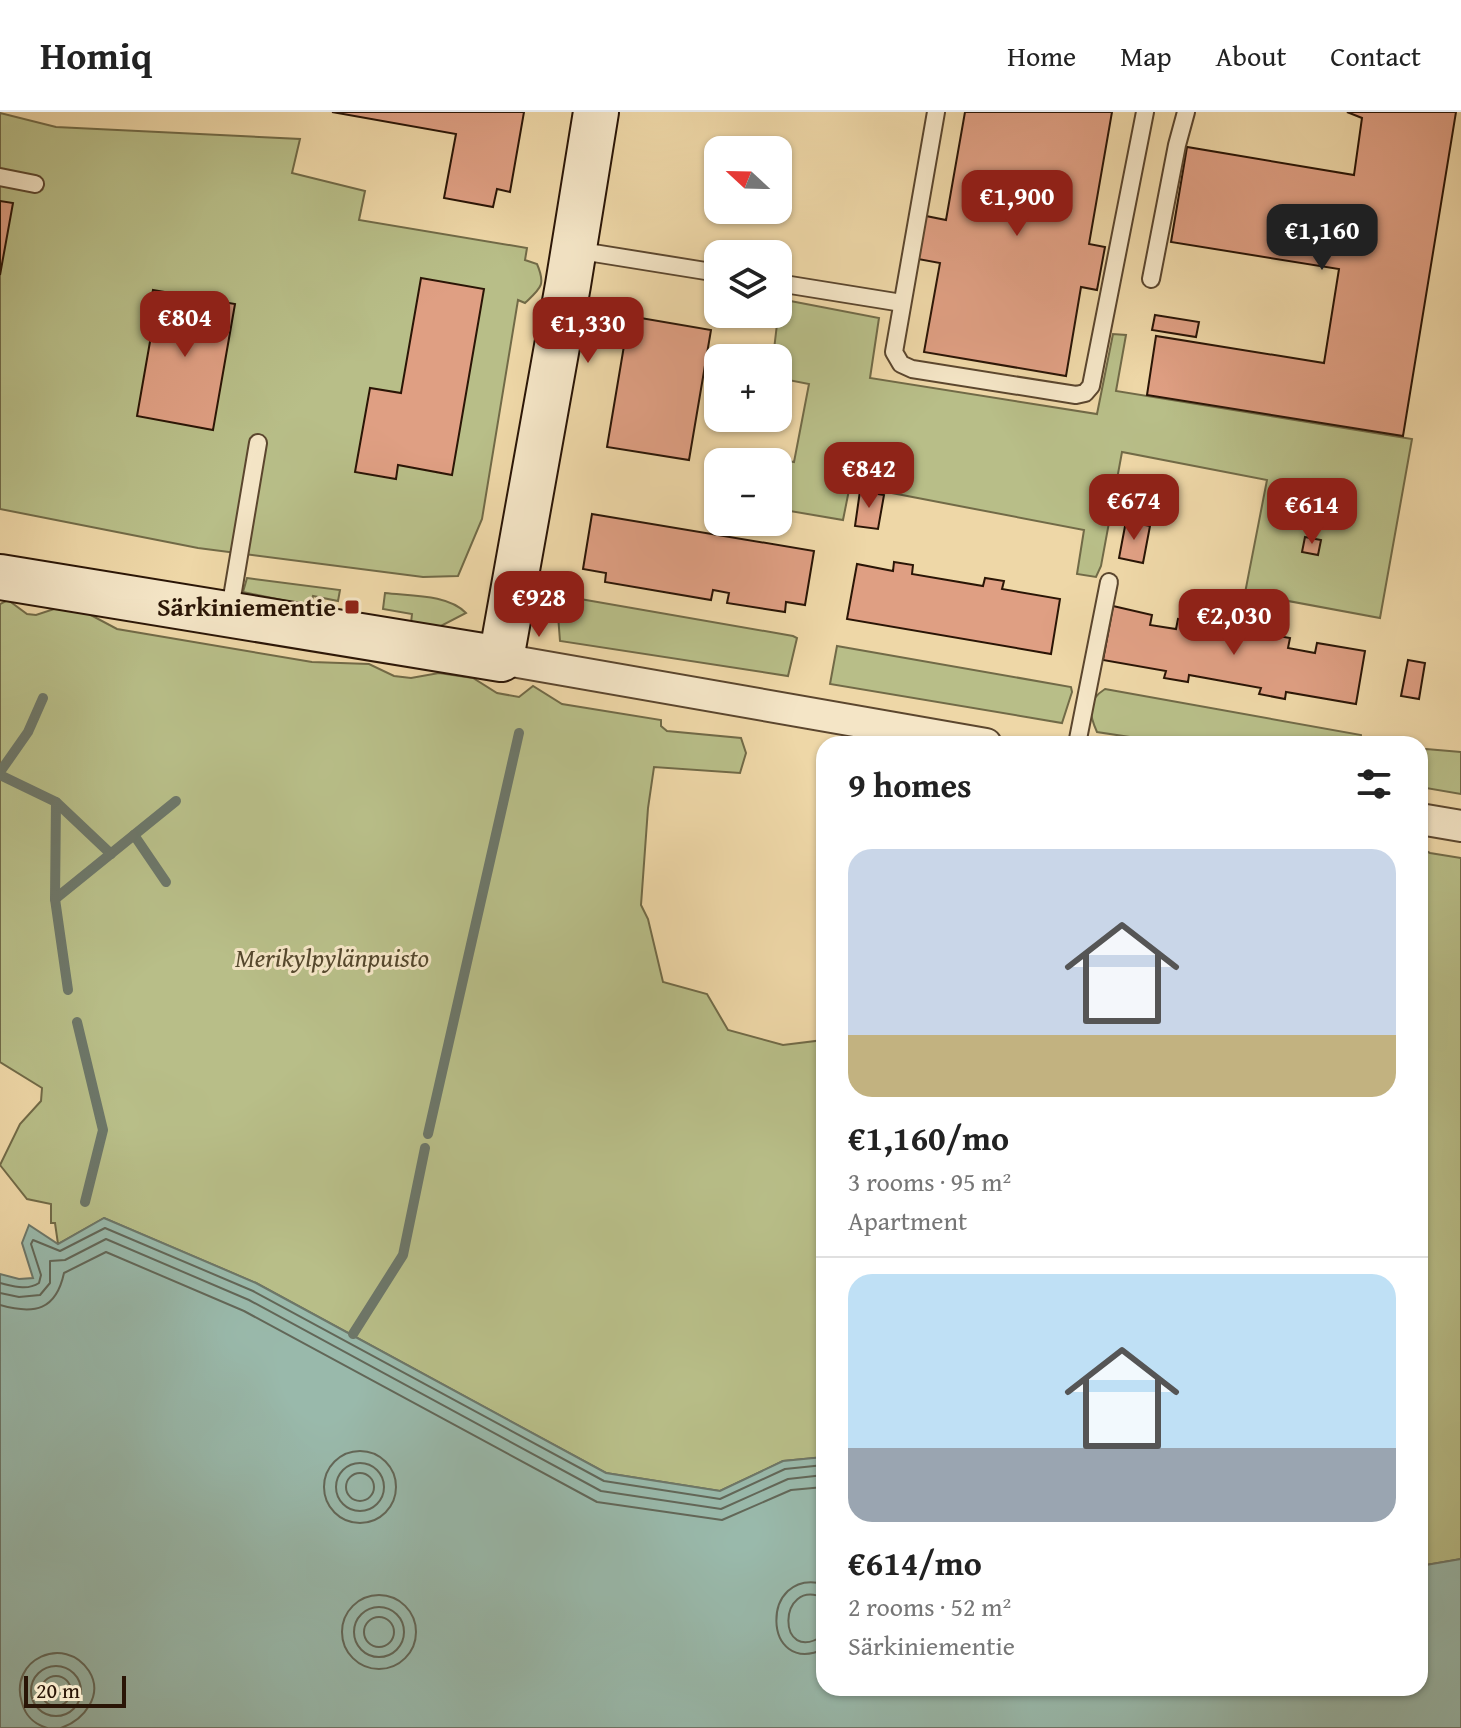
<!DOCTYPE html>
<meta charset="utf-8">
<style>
body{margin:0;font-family:"Gentium Book Plus",serif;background:#f2f2f2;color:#222;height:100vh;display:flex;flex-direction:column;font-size:30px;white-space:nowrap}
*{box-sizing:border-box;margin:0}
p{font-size:26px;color:#767676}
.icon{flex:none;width:44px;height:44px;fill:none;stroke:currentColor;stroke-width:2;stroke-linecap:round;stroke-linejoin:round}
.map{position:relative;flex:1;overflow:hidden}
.panel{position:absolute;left:816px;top:624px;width:612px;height:960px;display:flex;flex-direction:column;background:#fff;border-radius:24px;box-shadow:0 2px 6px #0004}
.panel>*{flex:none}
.needle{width:52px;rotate:292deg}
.buttons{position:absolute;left:704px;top:24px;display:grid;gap:16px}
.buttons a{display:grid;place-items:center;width:88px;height:88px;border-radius:16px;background:#fff;box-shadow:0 2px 6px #0004;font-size:40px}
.scale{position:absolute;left:24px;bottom:20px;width:102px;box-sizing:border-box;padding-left:8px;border:4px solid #2a1506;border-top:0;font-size:22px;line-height:28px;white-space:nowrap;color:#2a1506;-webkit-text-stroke:6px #f4e5c6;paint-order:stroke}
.price{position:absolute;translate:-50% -68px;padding:0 18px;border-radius:16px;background:#8f2418;color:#fff;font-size:26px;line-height:52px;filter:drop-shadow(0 2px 4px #0008)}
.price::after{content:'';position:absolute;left:50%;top:48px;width:24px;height:18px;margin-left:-12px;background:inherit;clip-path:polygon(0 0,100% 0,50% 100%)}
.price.active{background:#222;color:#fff}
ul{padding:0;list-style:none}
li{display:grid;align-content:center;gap:16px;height:424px;padding:0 32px}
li+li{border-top:2px solid #e0e0e0}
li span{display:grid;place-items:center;height:248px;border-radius:24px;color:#555}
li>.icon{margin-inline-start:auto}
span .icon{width:144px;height:144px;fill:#fffc;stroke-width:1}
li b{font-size:34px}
h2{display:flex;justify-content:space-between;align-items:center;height:96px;padding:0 32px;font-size:34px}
header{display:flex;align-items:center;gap:48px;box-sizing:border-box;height:112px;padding:0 40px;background:#fff;border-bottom:2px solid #e0e0e0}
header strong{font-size:38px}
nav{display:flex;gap:44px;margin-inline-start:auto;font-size:28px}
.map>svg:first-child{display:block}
.green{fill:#b8be88;stroke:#716a47;stroke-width:2}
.water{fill:#99b9ab;stroke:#6d7769;stroke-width:2}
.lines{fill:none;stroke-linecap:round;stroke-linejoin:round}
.shore{stroke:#626758;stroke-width:2}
.stream{stroke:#6d7769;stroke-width:10}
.building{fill:#df9f83;stroke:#2a1506;stroke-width:2}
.lane-casing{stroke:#5b462e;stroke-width:20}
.street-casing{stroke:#5b462e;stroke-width:34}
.secondary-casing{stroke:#2a1506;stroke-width:48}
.lane{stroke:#f4e5c6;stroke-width:16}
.street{stroke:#f4e5c6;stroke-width:30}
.secondary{stroke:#f4e5c6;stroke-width:44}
.poi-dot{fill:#8f2418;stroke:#f4e5c6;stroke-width:3}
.labels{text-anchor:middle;stroke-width:6;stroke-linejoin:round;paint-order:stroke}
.poi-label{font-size:26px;font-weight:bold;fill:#2a1506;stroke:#f4e5c6;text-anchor:end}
.park-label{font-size:26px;font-style:italic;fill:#55482d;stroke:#f4e5c6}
</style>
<header>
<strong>Homiq</strong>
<nav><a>Home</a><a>Map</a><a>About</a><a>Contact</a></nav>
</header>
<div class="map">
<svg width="1461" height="1616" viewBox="0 0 1461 1616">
<rect width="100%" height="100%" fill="#eed7a7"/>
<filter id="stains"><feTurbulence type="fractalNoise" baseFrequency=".0025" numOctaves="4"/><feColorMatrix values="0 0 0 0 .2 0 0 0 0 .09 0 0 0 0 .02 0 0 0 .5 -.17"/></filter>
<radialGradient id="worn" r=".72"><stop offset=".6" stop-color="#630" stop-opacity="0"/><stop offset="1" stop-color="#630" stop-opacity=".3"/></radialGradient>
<g class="green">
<path d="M0,1L56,15L300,27L292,61L365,79L359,108L527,136L525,148L537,152C546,173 541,176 525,191L518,188L482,407L458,464L423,465L198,436L0,397Z"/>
<path d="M780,187L879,206L870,266L1097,302L1113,222L1126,223L1116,279L1412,327L1380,506L1245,481L1267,368L1122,340L1101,454L1096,465L1077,462L1084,418L850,373L843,408L778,397V350H758L759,344L794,350L809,272L778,266V246H773Z"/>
<path d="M247,466L340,478L338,489L313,484L311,494L243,480Z"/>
<path d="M385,481C410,484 448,482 466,501L439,515L411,511L412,502L383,497Z"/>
<path d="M563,484L793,524L797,526L788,564L560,529L558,503Z"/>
<path d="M8,488L27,502L36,503L57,496L87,501L117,517L312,550L369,552L394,564L411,566L439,561L473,566L497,581L519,585L533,574L562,592L661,608V614L667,619L741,626L746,641L740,661L654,655L648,696L641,793L648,807L663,870L707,882L728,918L783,933L824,928V1345L783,1349L720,1379L606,1361L256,1171L104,1106L58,1132L55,1111H51V1092L27,1087L0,1053L20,1012L41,989L42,976L0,950V492Z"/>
<path d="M837,534L1071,575L1072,580L1062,611L830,572Z"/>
<path d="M1105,577L1361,623V632H1176L1097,620C1089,602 1086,589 1105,577Z"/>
<path d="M1426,637L1461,640V682L1420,675V642Z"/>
<path d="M1420,736L1430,741L1461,746V1447L1420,1454Z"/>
</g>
<path class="water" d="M104,1106L256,1171L606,1361L720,1379L783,1349L824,1345V1576H1420V1454L1461,1447V1616H0V1162L19,1167L33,1166L22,1131L29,1113L58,1132Z"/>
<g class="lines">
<g class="shore">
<path d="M0,1171C13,1174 27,1179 39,1171L41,1163L31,1132L33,1128L60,1139L105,1116L253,1179L604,1369L720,1387L785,1357L824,1353"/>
<path d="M0,1181L19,1185L40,1183L50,1171V1149L65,1148L106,1127L249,1188L601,1379L721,1397L788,1367L824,1363"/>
<path d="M0,1193C35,1203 56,1198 64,1161L106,1140L244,1199L597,1390L722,1408L791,1378L824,1375"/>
<circle cx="360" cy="1375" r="36"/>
<circle cx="360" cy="1375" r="24"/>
<circle cx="360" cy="1375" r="14"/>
<path d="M824,1472C759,1455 762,1566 824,1537"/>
<circle cx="379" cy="1520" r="37"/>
<path d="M824,1486C777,1464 776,1556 824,1523"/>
<circle cx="379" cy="1520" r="25"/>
<circle cx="379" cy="1520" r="15"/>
<circle cx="56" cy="1579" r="25"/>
<circle cx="56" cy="1579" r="15"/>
<path d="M47,1616C34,1612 26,1605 22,1591C8,1547 65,1522 89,1559C104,1583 84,1608 61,1616"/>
</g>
<g class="stream">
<path d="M0,660L28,620L43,586"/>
<path d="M0,663L56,690L111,742"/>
<path d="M56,690L55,787L68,878"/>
<path d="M134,723L166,770"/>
<path d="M55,787L176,689"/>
<path d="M77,910L103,1018L85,1090"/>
<path d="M428,1022L519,621"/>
<path d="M353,1222L403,1143L425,1036"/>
</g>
</g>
<g class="building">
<path d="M332,0H524L510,80L497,77L493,95L444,86L456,22Z"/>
<path d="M965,0H1112L1089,132L1105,135L1097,178L1081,175L1066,264L924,240L940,151L918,147L926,104L946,108Z"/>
<path d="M1347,0H1456L1403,324L1147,283L1156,224L1324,251L1339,157L1171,130L1187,35L1354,63L1362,6Z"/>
<path d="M0,89L13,91L0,163Z"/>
<path d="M421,166L484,177L452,363L398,353L396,367L355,360L370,276L401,281Z"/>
<path d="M153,178L235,192L213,318L137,304L151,224L145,223Z"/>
<path d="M1155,203L1199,210L1196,225L1152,218Z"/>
<path d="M629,204L711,218L689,348L607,335Z"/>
<path d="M729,338L759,344L758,350H727Z"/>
<path d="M860,379L884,383L878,417L855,414Z"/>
<path d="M592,402L814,439L805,493L786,490L785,500L727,491L729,481L713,478L711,488L605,470L606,461L583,457Z"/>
<path d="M1126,409L1150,414L1143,451L1119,446Z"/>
<path d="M1305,425L1321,428L1318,443L1302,440Z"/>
<path d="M894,450L913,453L912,462L983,474L985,466L1004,469L1002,477L1060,487L1051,542L847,507L857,452L893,459Z"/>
<path d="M1113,494L1152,503L1150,513L1176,517L1178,507L1290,526L1288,536L1315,541L1317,531L1365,539L1356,592L1286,580L1285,587L1259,582L1261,576L1189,563L1188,570L1164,566L1166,559L1103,548Z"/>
<path d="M1408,548L1425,551L1419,587L1401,584Z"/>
</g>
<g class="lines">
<defs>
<g id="lane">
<path d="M936,0L894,240L901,252L912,257L1076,283L1085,281L1091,274L1145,0"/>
<path d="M0,65L35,72"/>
<path d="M575,138L718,161"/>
<path d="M1151,167L1177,33L1186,0"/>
<path d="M778,171L902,191"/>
<path d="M229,503L258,331"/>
<path d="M1077,632L1109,470"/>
</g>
<g id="street">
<path d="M501,547L986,632"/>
<path d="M1420,707L1461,714"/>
</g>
<path id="secondary" d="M0,465L501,547L568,173L596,0"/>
</defs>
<use href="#lane" class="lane-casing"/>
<use href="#street" class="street-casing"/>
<use href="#secondary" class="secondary-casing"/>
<use href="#lane" class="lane"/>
<use href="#street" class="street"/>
<use href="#secondary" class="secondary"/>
</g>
<rect class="poi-dot" x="344" y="487" width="16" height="16" rx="4"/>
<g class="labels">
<g class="poi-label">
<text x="336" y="504">Särkiniementie</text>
</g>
<g class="park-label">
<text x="332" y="855">Merikylpylänpuisto</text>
</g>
</g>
<rect width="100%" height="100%" filter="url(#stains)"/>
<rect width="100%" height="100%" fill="url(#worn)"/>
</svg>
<div class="buttons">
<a><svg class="needle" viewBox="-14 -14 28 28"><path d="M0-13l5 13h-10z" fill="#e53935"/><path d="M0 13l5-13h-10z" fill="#767676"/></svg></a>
<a><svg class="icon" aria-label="layers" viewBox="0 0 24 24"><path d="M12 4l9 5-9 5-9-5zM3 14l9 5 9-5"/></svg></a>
<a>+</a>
<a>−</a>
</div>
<div class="scale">20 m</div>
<b class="price" style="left:1017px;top:126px">€1,900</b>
<b class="price active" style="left:1322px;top:160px">€1,160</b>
<b class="price" style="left:185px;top:247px">€804</b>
<b class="price" style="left:588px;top:253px">€1,330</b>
<b class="price" style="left:869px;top:398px">€842</b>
<b class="price" style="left:1134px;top:430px">€674</b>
<b class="price" style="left:1312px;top:434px">€614</b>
<b class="price" style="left:539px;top:527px">€928</b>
<b class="price" style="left:1234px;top:545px">€2,030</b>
<section class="panel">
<h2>9 homes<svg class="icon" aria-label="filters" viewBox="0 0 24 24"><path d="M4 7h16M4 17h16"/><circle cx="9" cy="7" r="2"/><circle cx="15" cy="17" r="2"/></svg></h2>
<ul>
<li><span style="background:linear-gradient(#c9d6e8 75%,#c2b280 0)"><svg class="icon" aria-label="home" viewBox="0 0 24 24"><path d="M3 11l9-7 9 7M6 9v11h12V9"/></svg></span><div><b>€1,160/mo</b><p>3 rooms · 95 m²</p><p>Apartment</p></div></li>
<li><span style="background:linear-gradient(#bfe0f5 70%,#9aa5b1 0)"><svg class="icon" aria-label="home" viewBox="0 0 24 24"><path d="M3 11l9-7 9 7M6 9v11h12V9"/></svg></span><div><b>€614/mo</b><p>2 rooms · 52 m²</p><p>Särkiniementie</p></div></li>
</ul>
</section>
</div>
